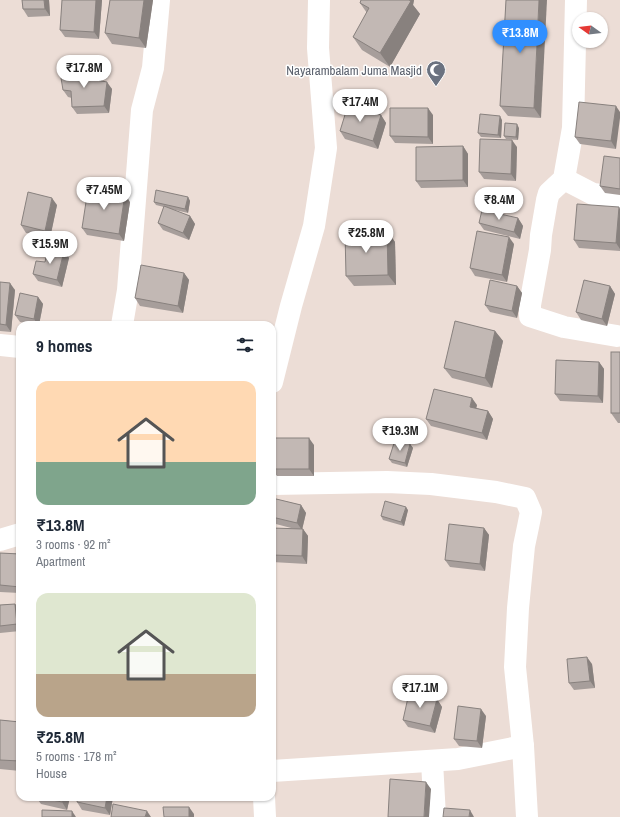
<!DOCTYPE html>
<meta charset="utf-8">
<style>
body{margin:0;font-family:"Archivo Narrow",sans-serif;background:#f6f6f7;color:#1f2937;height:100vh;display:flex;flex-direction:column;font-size:15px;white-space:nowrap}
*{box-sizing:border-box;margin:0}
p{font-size:13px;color:#747a83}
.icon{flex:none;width:22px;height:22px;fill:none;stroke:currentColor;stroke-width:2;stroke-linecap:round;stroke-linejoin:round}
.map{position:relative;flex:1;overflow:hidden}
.details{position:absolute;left:16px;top:321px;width:260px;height:480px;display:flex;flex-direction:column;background:#fff;border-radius:12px;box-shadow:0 1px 3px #0004}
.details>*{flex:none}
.needle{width:26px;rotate:285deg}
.tools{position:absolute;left:572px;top:12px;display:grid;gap:8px}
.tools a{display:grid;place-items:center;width:36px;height:36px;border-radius:50%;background:#fff;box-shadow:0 1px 3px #0004;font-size:20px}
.price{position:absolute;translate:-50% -34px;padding:0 9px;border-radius:14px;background:#fff;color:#222;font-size:13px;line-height:26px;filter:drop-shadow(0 1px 2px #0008)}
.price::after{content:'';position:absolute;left:50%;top:24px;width:12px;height:9px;margin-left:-6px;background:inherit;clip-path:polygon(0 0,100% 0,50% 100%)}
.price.active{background:#308fff;color:#fff}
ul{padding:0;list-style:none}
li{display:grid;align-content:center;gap:8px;height:212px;padding:0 20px}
li span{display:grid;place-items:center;height:124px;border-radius:12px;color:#555}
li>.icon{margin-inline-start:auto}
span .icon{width:72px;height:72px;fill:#fffc;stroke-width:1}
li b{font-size:17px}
h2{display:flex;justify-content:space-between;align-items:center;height:48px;padding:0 20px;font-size:17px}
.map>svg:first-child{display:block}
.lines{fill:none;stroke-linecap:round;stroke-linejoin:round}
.minor{stroke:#fff;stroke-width:22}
.wall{fill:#a79e9b}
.shaded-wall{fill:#88817e}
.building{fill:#c2b8b4;stroke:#88817e}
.labels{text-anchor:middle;stroke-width:3;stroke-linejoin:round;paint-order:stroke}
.worship-label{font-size:13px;fill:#5b616d;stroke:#fff;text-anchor:end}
</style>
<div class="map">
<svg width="620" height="817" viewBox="0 0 620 817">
<rect width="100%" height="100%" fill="#ecddd6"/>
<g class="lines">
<g class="minor">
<path d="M576,0L573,128L564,179L549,193L547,200L541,235L540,250L530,305V316L564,327L617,336"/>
<path d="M564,179L593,194L620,197"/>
<path d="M122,325L128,290L142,110L153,68L159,0"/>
<path d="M0,345L20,347"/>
<path d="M272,382L291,306L314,226L326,148L318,48L319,0"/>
<path d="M272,484L387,482L431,484L496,492L525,498L531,512L528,527L524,546L518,608L515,667L523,746L527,817"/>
<path d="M0,540L20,534"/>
<path d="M432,761L435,817"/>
<path d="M272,771L458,759L523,746"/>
<path d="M264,797L265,817"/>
</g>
</g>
<g class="wall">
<path d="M22,0H49L50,16L28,17L23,9Z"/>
<path d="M62,0H102L99,39L65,37L60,30Z"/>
<path d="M110,0H153L146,48L112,44L105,33Z"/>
<path d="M361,0H414L413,5L420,14L390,67L362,50L353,37L367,13L360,3Z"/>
<path d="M506,0L541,118L508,116L500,106Z"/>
<path d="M97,73L102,81L112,89L109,113L77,114L72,107V98L68,97L63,90Z"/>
<path d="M616,106V149L580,144L575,137Z"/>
<path d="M381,115L386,123L378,149L345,139L340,131Z"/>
<path d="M433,115V144L395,143L390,136Z"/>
<path d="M502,120L501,138L481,137L478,133Z"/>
<path d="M519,128L518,140L506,139L504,136Z"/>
<path d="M463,146L468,154V187L421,188L416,181Z"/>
<path d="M517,147L516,181L484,179L479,172Z"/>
<path d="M620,158V195L605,193L600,186Z"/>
<path d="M188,197L190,201L188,213L171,209L190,216L195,224L189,240L163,230L158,223L164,207L156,205L154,202Z"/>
<path d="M130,202L124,241L87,235L82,228Z"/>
<path d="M57,205L50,238L26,233L21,225Z"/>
<path d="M620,209V251L579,248L574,240Z"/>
<path d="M518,218L523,226L520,239L484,230L479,223Z"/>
<path d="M387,231L395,242L396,285L354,286L346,276Z"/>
<path d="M514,244L507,282L475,276L470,268Z"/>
<path d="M64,251L69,258L62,287L38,281L33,274L45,262Z"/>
<path d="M184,273L189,280L183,313L140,306L135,298Z"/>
<path d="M0,282L15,290L11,332L0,331Z"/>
<path d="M517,286L522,293L517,318L490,312L485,305Z"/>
<path d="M610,286L615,294L607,326L581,320L576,312Z"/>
<path d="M38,297L43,304L39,325H34L20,322L15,315Z"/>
<path d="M495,331L503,341L492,388L452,378L444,368Z"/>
<path d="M620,352V423H618L611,413Z"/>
<path d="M599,362L604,369L603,403L560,401L555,394Z"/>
<path d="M477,405L476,408L488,411L493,419L487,440L431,426L426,419Z"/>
<path d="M272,438L314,445V476H277L272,470Z"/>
<path d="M410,444L413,448L407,467L392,463L389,459Z"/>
<path d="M272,498L301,505L306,513L302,529H303L308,536L307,564L272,562V528L295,529L272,523Z"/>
<path d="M408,510L404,526L383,520L381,516Z"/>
<path d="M484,528L489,535L485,571L450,567L445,560Z"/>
<path d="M0,553L20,554V593L0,592Z"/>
<path d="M15,604L20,611V631L0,633V605Z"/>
<path d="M592,664L595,688L574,690L569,683Z"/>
<path d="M437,699L442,707L435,733L408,727L403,720Z"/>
<path d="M486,716L482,748L459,746L454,739Z"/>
<path d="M0,720L20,722V771L0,769Z"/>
<path d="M36,797H70L67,810L41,804Z"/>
<path d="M78,797H113L110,815L82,810L77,802Z"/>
</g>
<g class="shaded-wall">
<path d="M44,0H49L50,16L45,9Z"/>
<path d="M96,0H102L99,39L94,32Z"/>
<path d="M144,0H153L146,48L139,38Z"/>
<path d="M406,0H414L413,5L420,14L390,67L380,53Z"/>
<path d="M539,0H547L541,118L534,108Z"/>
<path d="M97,73L102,80L101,87L96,80Z"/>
<path d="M107,82L112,89L109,113L104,106Z"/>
<path d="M616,106L620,112V118L616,149L611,141Z"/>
<path d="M428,108L433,115V144L428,137Z"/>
<path d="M381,115L386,123L378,149L373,141Z"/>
<path d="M500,116L502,120L501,138L498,135Z"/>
<path d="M517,124L519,128L518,140L516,137Z"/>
<path d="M512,140L517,147L516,181L511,174Z"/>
<path d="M463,146L468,154V187L463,180Z"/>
<path d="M125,194L130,202L124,241L119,234Z"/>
<path d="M188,197L190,201L188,213L185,209Z"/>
<path d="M52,198L57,205L50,238L45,231Z"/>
<path d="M619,207L620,209V249L616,243Z"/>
<path d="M190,216L195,224L189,240L183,233Z"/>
<path d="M518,218L523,226L520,239L514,232Z"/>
<path d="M387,231L395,242L396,285L388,275Z"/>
<path d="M509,237L514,244L507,282L502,275Z"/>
<path d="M64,251L69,258L62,287L57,280Z"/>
<path d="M184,273L189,280L183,313L178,306Z"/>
<path d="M10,283L15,290L11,332L6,325Z"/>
<path d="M517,286L522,293L517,318L512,311Z"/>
<path d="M610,286L615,294L607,326L602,319Z"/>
<path d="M38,297L43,304L39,325H38L34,319Z"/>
<path d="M495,331L503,341L492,388L485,378Z"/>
<path d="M599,362L604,369L603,403L598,396Z"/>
<path d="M472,398L477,405L475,414L470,407Z"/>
<path d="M488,411L493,419L487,440L482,433Z"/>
<path d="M309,438L314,445V476L309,469Z"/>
<path d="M410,444L413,448L407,467L405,463Z"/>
<path d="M301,505L306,513L302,530L297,523Z"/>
<path d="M406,507L408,510L404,526L401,522Z"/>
<path d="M484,528L489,535L485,571L480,564Z"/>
<path d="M303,529L308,536L307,564L302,556Z"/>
<path d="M15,604L20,611V628L17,624Z"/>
<path d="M587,657L592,664L595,688L590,681Z"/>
<path d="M437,699L442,707L435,733L430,726Z"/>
<path d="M481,709L486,716L482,748L477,741Z"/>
<path d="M426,782L431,789L429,817H424Z"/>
<path d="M63,797H70L67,810L62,802Z"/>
<path d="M107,797H113L110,815L105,808Z"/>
<path d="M189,807L194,814V817H189Z"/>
<path d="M470,810L474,817H469Z"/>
<path d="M72,811L76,817H72Z"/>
<path d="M147,811L151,817H145Z"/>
</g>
<g class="building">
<path d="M22,0H44L45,9H23Z"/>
<path d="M62,0H96L94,32L60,30Z"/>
<path d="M110,0H144L139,38L105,33Z"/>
<path d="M361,0H409L411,1L380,53L353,37L369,8L360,3Z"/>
<path d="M506,0H539L534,108L500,106Z"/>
<path d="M60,72L97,73L96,80L107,82L104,106L72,107L71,91L63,90Z"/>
<path d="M579,102L616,106L611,141L575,137Z"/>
<path d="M348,105L381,115L373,141L340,131Z"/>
<path d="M390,108H428V137L390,136Z"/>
<path d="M480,114L500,116L498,135L478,133Z"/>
<path d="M505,123L517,124L516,137L504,136Z"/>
<path d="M480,139L512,140L511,174L479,172Z"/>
<path d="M463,146V180L416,181V147Z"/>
<path d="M604,156L620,158V189L600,186Z"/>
<path d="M88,189L125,194L119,234L82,228Z"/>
<path d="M156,190L188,197L185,209L154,202Z"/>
<path d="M28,192L52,198L45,231L21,225Z"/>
<path d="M577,204L619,207L616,243L574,240Z"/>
<path d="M164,206L190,216L183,233L158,223Z"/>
<path d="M482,210L518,218L514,232L479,223Z"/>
<path d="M387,231L388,275L346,276L345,232Z"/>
<path d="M477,231L509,237L502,275L470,268Z"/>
<path d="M48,248L64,251L57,280L33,274L36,261L45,262Z"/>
<path d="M141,265L184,273L178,306L135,298Z"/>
<path d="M490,280L517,286L512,311L485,305Z"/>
<path d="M584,280L610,286L602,319L576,312Z"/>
<path d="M0,282L10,283L6,325L0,324Z"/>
<path d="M20,293L38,297L34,319L15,315Z"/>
<path d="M455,321L495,331L485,378L444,368Z"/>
<rect x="611" y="352" width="9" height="61"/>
<path d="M556,360L599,362L598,396L555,394Z"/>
<path d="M434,389L472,398L470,407L488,411L482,433L426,419Z"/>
<rect x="272" y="438" width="37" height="31"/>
<path d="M395,440L410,444L405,463L389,459Z"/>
<path d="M272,498L301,505L297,523L272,517Z"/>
<path d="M385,501L406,507L401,522L381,516Z"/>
<path d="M449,524L484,528L480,564L445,560Z"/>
<path d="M272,528L303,529L302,556L272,555Z"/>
<path d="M0,553L20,554V587L0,585Z"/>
<path d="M15,604L17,624L0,626V605Z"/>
<path d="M587,657L590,681L569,683L567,659Z"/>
<path d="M409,693L437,699L430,726L403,720Z"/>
<path d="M458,706L481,709L477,741L454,739Z"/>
<path d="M0,720L20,722V761L0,760Z"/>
<path d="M390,779L426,782L424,817H388Z"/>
<path d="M38,797H63L62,802Z"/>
<path d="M78,797H107L105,808L77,802Z"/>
<path d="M113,804L147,811L145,817H111Z"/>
<path d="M163,807H189V817H164Z"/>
<path d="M444,808L470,810L469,817H443Z"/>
<path d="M42,810L72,811V817H42Z"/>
</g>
<defs>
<symbol id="mosque-pin" viewBox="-11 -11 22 30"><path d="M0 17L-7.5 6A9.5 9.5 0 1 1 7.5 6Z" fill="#6b7280" stroke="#fff"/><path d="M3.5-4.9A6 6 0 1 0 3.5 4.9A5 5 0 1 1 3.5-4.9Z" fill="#fff"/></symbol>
</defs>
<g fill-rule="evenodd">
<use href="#mosque-pin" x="425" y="59" width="22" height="30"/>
</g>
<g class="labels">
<g class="worship-label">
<text x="422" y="75">Nayarambalam Juma Masjid</text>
</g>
</g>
</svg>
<div class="tools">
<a><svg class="needle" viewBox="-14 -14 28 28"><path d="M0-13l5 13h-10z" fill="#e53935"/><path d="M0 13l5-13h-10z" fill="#747a83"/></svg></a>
</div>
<b class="price active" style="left:520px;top:54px">₹13.8M</b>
<b class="price" style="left:84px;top:89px">₹17.8M</b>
<b class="price" style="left:360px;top:123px">₹17.4M</b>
<b class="price" style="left:104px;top:211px">₹7.45M</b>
<b class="price" style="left:499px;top:221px">₹8.4M</b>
<b class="price" style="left:366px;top:254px">₹25.8M</b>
<b class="price" style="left:50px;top:265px">₹15.9M</b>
<b class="price" style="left:400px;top:452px">₹19.3M</b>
<b class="price" style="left:420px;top:709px">₹17.1M</b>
<section class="details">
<h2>9 homes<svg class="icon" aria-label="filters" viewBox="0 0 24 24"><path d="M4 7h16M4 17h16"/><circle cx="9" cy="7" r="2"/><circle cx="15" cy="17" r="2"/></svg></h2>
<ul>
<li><span style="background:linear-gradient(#ffd9b3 65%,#7fa58c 0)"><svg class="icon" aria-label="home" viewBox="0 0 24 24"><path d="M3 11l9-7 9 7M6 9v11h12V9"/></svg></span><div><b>₹13.8M</b><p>3 rooms · 92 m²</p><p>Apartment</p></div></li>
<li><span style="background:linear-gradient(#dfe7d0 65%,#b9a48a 0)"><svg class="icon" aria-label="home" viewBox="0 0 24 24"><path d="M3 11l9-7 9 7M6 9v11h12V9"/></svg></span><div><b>₹25.8M</b><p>5 rooms · 178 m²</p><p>House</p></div></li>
</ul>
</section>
</div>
